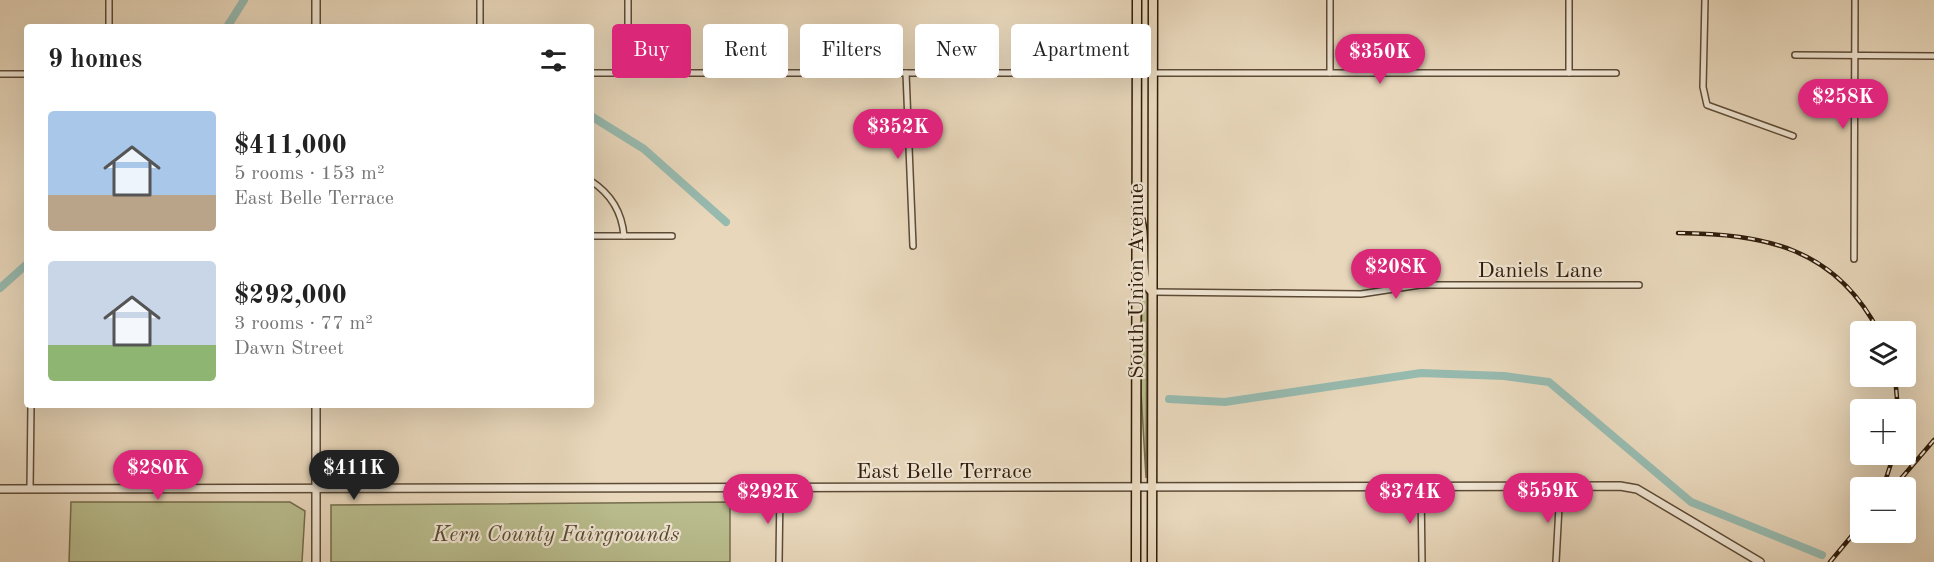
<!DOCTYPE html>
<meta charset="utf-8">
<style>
body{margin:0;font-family:"Old Standard TT",serif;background:#f6f6f6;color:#222;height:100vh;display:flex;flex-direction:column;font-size:22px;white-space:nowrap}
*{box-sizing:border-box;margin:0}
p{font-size:20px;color:#767676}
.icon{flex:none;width:33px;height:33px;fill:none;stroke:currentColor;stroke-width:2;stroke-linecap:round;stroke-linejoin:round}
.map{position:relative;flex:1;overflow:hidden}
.details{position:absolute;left:24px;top:24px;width:570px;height:384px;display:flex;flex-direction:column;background:#fff;border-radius:6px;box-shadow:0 6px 24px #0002}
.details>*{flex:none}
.banner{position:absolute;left:612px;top:24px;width:570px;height:54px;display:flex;gap:12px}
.fabs{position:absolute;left:1850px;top:321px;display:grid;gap:12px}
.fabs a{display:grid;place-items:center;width:66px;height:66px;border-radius:6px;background:#fff;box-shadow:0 6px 24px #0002;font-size:30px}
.price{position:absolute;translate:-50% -51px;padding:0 14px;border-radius:21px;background:#db2777;color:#fff;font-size:20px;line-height:39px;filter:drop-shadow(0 2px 3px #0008)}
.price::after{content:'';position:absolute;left:50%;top:36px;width:18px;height:14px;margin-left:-9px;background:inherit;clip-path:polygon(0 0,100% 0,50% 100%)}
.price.selected{background:#222;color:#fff}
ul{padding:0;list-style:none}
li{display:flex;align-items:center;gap:18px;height:150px;padding:0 24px}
li span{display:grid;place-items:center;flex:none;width:168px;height:120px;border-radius:6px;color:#555}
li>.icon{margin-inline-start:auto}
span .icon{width:72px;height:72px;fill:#fffc;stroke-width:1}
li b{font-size:26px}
h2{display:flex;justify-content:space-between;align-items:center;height:72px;padding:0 24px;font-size:26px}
.chip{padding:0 21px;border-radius:6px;background:#fff;box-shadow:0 6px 24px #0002;font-size:21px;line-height:54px}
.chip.selected{background:#db2777;color:#fff}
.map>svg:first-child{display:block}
.green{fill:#b9bd8e;stroke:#746c4c;stroke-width:1.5}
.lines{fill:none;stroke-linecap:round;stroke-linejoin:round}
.canal{stroke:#97baaf;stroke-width:8}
.minor-casing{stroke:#5d4b36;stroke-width:8}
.tertiary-casing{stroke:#5d4b36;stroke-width:10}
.primary-casing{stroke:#2f1c0a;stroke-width:11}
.minor{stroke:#f0e5d3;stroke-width:5}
.tertiary{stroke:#f0e5d3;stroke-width:7}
.primary{stroke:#e8d7bb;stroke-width:8}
.rail-casing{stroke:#2f1c0a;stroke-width:4.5}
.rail{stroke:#f0e5d3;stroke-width:2;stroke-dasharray:7;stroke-linecap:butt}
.labels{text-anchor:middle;stroke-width:4.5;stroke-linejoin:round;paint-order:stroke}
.street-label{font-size:22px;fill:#2f1c0a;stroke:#f0e5d3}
.park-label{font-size:22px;font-style:italic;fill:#584c32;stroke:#f0e5d3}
</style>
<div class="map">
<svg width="1934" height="562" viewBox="0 0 1934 562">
<rect width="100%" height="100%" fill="#e8d7bb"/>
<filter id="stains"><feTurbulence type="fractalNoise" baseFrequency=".00333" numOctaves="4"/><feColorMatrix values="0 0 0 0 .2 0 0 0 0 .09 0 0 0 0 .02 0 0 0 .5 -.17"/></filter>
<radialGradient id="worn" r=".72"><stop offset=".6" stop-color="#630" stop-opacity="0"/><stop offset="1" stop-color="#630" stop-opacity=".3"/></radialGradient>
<g class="green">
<path d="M1142,276L1147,296L1146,478L1141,391Z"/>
<path d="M71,502H290L305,511L302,562H69Z"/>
<path d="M730,502V562H331V505Z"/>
</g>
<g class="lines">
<g class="canal">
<path d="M227,27L244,0"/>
<path d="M591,116L644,149L726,222"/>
<path d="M0,288L27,264"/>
<path d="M1169,399L1225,402L1421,373L1504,376L1549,382L1691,502L1822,555"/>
</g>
<defs>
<g id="minor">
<path d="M1705,0L1703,87L1707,105L1793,136"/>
<path d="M109,27V0"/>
<path d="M480,27V0"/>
<path d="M1795,55L1934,56"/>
<path d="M591,73H1616"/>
<path d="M628,73V0"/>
<path d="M906,73L913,246"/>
<path d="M1330,73V0"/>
<path d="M1569,73V0"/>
<path d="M0,74H27"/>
<path d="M591,181C611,194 622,212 624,236"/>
<path d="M591,236H672"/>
<path d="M1854,259L1855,0"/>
<path d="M1153,292L1361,294L1420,285H1639"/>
<path d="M1421,488L1422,562"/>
<path d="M30,489L31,405"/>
<path d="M779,562L780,488"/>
<path d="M1556,562L1560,488"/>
</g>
<g id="tertiary">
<path d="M316,0V27"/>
<path d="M0,489L1620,486L1637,489L1760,562"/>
<path d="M316,562V405"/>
</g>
<g id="primary">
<path d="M1138,214C1149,235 1136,281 1153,292"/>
<path d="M1136,562L1137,0"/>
<path d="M1152,562L1153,0"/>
</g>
</defs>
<use href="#minor" class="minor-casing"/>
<use href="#tertiary" class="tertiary-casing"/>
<use href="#primary" class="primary-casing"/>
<use href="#minor" class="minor"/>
<use href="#tertiary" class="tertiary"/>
<use href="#primary" class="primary"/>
<defs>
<g id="rail">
<path d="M1678,233C1764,234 1835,247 1879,332"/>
<path d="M1895,376L1898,410"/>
<path d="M1883,488L1894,454"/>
<path d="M1893,488L1934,440"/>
<path d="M1830,562L1860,526"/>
</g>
</defs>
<use href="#rail" class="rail-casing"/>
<use href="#rail" class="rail"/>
</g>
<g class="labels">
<g class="street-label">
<text x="1540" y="277">Daniels Lane</text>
<text transform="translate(1135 281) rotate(-90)" y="8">South Union Avenue</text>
<text x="944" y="478">East Belle Terrace</text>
</g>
<g class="park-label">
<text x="556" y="541">Kern County Fairgrounds</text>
</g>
</g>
<rect width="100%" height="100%" filter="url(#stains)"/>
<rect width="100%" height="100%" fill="url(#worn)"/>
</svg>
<div class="fabs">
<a><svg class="icon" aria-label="layers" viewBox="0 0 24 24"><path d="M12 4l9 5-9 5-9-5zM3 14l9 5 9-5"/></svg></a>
<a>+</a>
<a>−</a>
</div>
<b class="price" style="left:1380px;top:85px">$350K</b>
<b class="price" style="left:1843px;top:130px">$258K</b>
<b class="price" style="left:898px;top:160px">$352K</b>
<b class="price" style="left:1396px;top:300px">$208K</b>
<b class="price" style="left:158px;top:501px">$280K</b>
<b class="price selected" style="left:354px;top:501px">$411K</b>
<b class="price" style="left:1548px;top:524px">$559K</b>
<b class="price" style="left:768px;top:525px">$292K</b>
<b class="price" style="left:1410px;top:525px">$374K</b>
<div class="banner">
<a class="chip selected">Buy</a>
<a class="chip">Rent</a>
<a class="chip">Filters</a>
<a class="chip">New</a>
<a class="chip">Apartment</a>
</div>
<section class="details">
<h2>9 homes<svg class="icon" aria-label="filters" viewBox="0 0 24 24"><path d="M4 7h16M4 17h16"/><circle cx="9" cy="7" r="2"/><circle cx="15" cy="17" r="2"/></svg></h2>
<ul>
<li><span style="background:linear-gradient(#a9c7e8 70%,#b9a48a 0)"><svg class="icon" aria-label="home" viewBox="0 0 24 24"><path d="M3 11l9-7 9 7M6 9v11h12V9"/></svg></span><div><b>$411,000</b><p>5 rooms · 153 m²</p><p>East Belle Terrace</p></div></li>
<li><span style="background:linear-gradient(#c9d6e8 70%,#8fb573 0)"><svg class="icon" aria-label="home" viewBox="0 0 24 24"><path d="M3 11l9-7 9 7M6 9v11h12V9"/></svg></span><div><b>$292,000</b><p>3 rooms · 77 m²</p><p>Dawn Street</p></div></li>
</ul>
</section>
</div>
